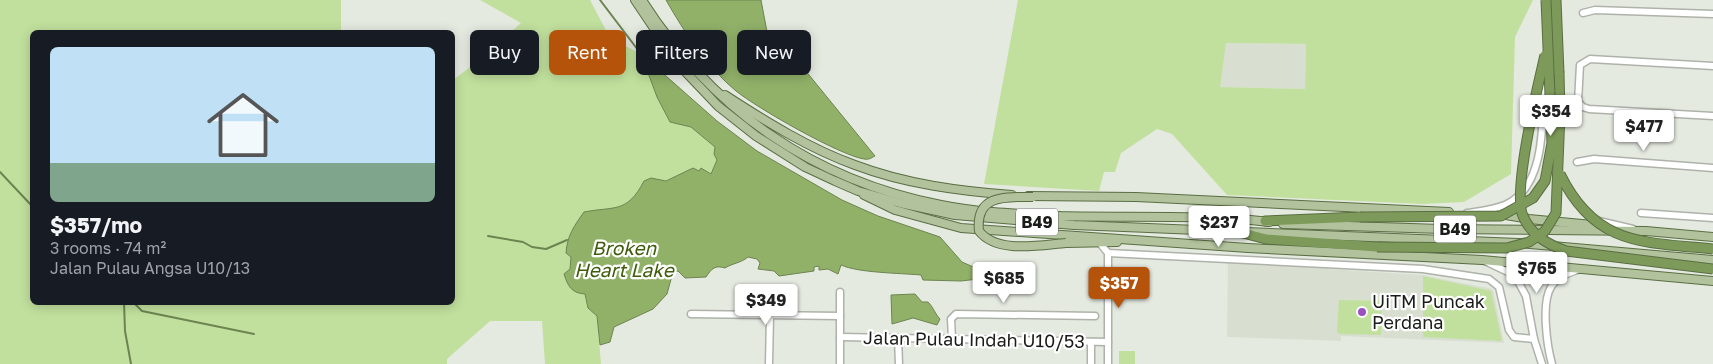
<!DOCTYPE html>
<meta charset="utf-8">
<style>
body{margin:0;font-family:"Golos Text",sans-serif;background:#20242c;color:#f1f3f6;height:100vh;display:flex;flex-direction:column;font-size:19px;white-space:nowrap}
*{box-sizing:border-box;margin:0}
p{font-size:16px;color:#9ea1a6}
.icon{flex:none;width:28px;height:28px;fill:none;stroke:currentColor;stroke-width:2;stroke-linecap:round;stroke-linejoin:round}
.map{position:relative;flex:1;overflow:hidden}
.side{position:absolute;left:30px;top:30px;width:425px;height:275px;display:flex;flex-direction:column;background:#171b24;border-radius:8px;box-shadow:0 2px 12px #0003}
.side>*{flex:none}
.hud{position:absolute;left:470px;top:30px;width:475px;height:45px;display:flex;gap:10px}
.price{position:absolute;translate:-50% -42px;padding:0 11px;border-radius:5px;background:#fff;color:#222;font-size:16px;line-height:32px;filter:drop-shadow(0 1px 2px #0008)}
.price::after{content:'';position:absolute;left:50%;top:30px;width:15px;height:11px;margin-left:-8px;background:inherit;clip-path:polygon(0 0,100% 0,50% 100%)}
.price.on{background:#b45309;color:#fff}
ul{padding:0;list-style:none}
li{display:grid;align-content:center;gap:10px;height:265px;padding:0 20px}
li span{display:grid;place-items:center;height:155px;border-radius:8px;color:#555}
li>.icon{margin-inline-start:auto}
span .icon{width:90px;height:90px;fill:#fffc;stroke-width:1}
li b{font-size:21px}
.tag{padding:0 18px;border-radius:8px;background:#171b24;box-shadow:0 2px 12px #0003;font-size:18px;line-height:45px}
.tag.on{background:#b45309;color:#fff}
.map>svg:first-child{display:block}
.built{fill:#d8dfd0}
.green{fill:#c1e09d;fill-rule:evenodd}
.water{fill:#91b169;stroke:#6d8451}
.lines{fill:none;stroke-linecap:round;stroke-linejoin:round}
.stream{stroke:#6d8451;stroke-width:2}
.minor-casing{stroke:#aeb2aa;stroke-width:9}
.major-casing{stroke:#5a6e43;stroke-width:10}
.highway-casing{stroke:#5a6e43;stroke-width:11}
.minor{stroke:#fff;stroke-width:6}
.major{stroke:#b1c29c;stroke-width:8}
.highway{stroke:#7d9a5a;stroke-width:9}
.major-bridge-casing{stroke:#5a6e43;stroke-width:10;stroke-linecap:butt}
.highway-bridge-casing{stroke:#5a6e43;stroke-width:11;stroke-linecap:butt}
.major-bridge{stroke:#b1c29c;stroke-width:8}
.highway-bridge{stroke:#7d9a5a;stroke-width:9}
.poi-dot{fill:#9950c3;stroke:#fff;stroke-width:2}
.labels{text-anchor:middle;stroke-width:4.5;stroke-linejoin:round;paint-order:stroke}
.shield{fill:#fff;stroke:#5f605e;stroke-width:1}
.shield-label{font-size:16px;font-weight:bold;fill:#1a1c19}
.poi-label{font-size:18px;fill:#1a1c19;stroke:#fff;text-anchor:start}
.street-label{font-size:18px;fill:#1a1c19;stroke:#fff}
.water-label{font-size:19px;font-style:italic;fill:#405c0d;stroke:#fff}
</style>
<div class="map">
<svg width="1713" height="364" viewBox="0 0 1713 364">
<rect width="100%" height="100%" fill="#e5eae1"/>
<g class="built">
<path d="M1226,43L1306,44L1305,89L1219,87Z"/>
<path d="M1228,256L1329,261V269L1422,275L1493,289L1504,343L1341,336V341L1227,337Z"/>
</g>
<g class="green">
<path d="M0,0H341V32H32V302H452L453,80L481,59L521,23L480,0H590L610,38L641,54L657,97L670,122L691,127L715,147L717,160L711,174L702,168L699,171L666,181L651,178L644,181C635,198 628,206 609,210V208C586,220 567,224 566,253L571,257L570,270L585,294L588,308L597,316L601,364H545L542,321H490L447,359V364H0Z"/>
<path d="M1018,0H1533L1515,37L1511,174L1464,202L1422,204L1227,195L1172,134L1157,129L1121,153L1115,172H1104L1099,191L984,184ZM1226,43L1306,44L1305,89L1220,87Z"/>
<path d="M1423,276L1491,291L1502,341L1423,337Z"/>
<path d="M1339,300L1382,301L1381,335L1340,334L1337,332Z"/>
<rect x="1119" y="351" width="16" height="13"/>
</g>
<g class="water">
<path d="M666,0H761L768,37L795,50L796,59L875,156C871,158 869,160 864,159C839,155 757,108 736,91C708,68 684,32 666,0Z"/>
<path d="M641,54L717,121L757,151L842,200L878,216L940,237L962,262L996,277L961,281L923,280L921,275C899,273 859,273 841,265L838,274L828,269L819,270V266L814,267V271L779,276L774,271L758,269L760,263L757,259L748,257C741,263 733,263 725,268C715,265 712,268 706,277L685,278L678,271L673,272L667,294L653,309L614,327L610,342L600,345L597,316L588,308L585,294C571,293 568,286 564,274L570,269L571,257L566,253C567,236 574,226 584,212C614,206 627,214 644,181L651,178L666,181L693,168L699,171L701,168L711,174L717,160L714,154L715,147L691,127L670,122L657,97Z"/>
<path d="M915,294L922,302H928C934,308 935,314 940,319L937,325L913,318L892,324L891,295Z"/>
</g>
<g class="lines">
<g class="stream">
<path d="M600,0L641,54"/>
<path d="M0,172L32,206"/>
<path d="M488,236L523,242L532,247L546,249L567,240"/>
<path d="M124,302L125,331L131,364"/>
<path d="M133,302L142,311L254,334"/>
</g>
<defs>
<g id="minor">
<path d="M1583,13L1595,10L1713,14"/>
<path d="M1713,66L1590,59L1580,65L1578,102L1583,107L1589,109L1713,116"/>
<path d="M1577,162L1594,159L1713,168"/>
<path d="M1467,213C1480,211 1493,210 1505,205C1549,186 1542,112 1544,72"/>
<path d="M1641,213L1713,218"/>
<path d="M1599,221L1633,229"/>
<path d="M1099,242L1108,253V364"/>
<path d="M1108,253L1423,269L1489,279L1499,287L1509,330L1514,337L1534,339"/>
<path d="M1485,261L1510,273L1519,283L1526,296L1534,339L1542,364"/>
<path d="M691,314L840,316"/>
<path d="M840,337L1108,342"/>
<path d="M898,338L899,364"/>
<path d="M952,339L951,319L956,314L1095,316"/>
<path d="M769,364L770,315"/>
<path d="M840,364V292"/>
<path d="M1091,364V342"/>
<path d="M1552,364C1547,346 1541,303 1551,287C1558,276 1569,273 1580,269"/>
</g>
<g id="major">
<path d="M635,0L678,64L718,106L756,136L805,167L835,181L858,191L900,203L955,215L1074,225L1519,243L1713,260"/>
<path d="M642,0C712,110 813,180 941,205C980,213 1022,214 1061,216C1130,218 1200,214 1269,222"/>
<path d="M725,95C765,121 810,149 855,165C905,184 959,191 1012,195"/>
<path d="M864,195L895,210L961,228L1248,248L1482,260L1713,281"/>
<path d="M1028,196L1136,197L1449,212"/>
<path d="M1500,214L1529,219L1603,226"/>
<path d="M1283,224L1442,229L1646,231L1713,237"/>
<path d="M1066,243L1117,242"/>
</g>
<g id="highway">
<path d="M1559,73L1560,113"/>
<path d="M1265,221L1360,217"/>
<path d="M1243,233L1266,239L1377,247"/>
</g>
</defs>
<use href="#minor" class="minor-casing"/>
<use href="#major" class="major-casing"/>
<use href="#highway" class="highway-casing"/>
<use href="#minor" class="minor"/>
<use href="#major" class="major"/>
<use href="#highway" class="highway"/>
<defs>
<path id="major-bridge" d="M1033,197C1006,197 975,194 979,231C997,254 1040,245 1066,243"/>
<g id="highway-bridge">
<path d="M1556,0L1559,73"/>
<path d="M1545,55C1538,85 1512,193 1523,216C1531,235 1547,244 1566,251L1713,269"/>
<path d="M1560,174C1595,246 1643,242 1713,249"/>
<path d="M1360,217L1501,216L1533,198L1545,181L1552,143L1546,0"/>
<path d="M1377,247L1507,248L1529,242L1545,231L1556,213L1560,113"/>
</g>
</defs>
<use href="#major-bridge" class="major-bridge-casing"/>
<use href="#highway-bridge" class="highway-bridge-casing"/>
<use href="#major-bridge" class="major-bridge"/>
<use href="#highway-bridge" class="highway-bridge"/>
</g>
<circle class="poi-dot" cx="1362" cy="312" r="5"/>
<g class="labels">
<g class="shield">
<rect x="1016" y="208.5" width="42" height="27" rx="4"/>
<rect x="1434" y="215.5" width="42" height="27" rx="4"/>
</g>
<g class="shield-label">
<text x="1037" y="228">B49</text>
<text x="1455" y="235">B49</text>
</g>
<g class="poi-label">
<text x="1372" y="308">UiTM Puncak<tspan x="1372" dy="21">Perdana</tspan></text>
</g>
<g class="street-label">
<text transform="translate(974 340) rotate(1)" y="6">Jalan Pulau Indah U10/53</text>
</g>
<g class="water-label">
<text x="624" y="255">Broken<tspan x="624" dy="22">Heart Lake</tspan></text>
</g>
</g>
</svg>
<b class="price" style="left:1551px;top:137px">$354</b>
<b class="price" style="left:1644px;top:152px">$477</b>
<b class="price" style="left:1219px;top:248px">$237</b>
<b class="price" style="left:1537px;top:294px">$765</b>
<b class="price" style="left:1004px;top:304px">$685</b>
<b class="price on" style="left:1119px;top:309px">$357</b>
<b class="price" style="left:766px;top:326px">$349</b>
<div class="hud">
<a class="tag">Buy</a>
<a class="tag on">Rent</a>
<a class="tag">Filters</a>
<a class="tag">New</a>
</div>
<section class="side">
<ul>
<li><span style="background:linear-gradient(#bfe0f5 75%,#7fa58c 0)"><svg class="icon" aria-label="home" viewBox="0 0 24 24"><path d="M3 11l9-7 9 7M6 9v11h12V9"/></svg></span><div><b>$357/mo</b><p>3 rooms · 74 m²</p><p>Jalan Pulau Angsa U10/13</p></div></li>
</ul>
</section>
</div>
